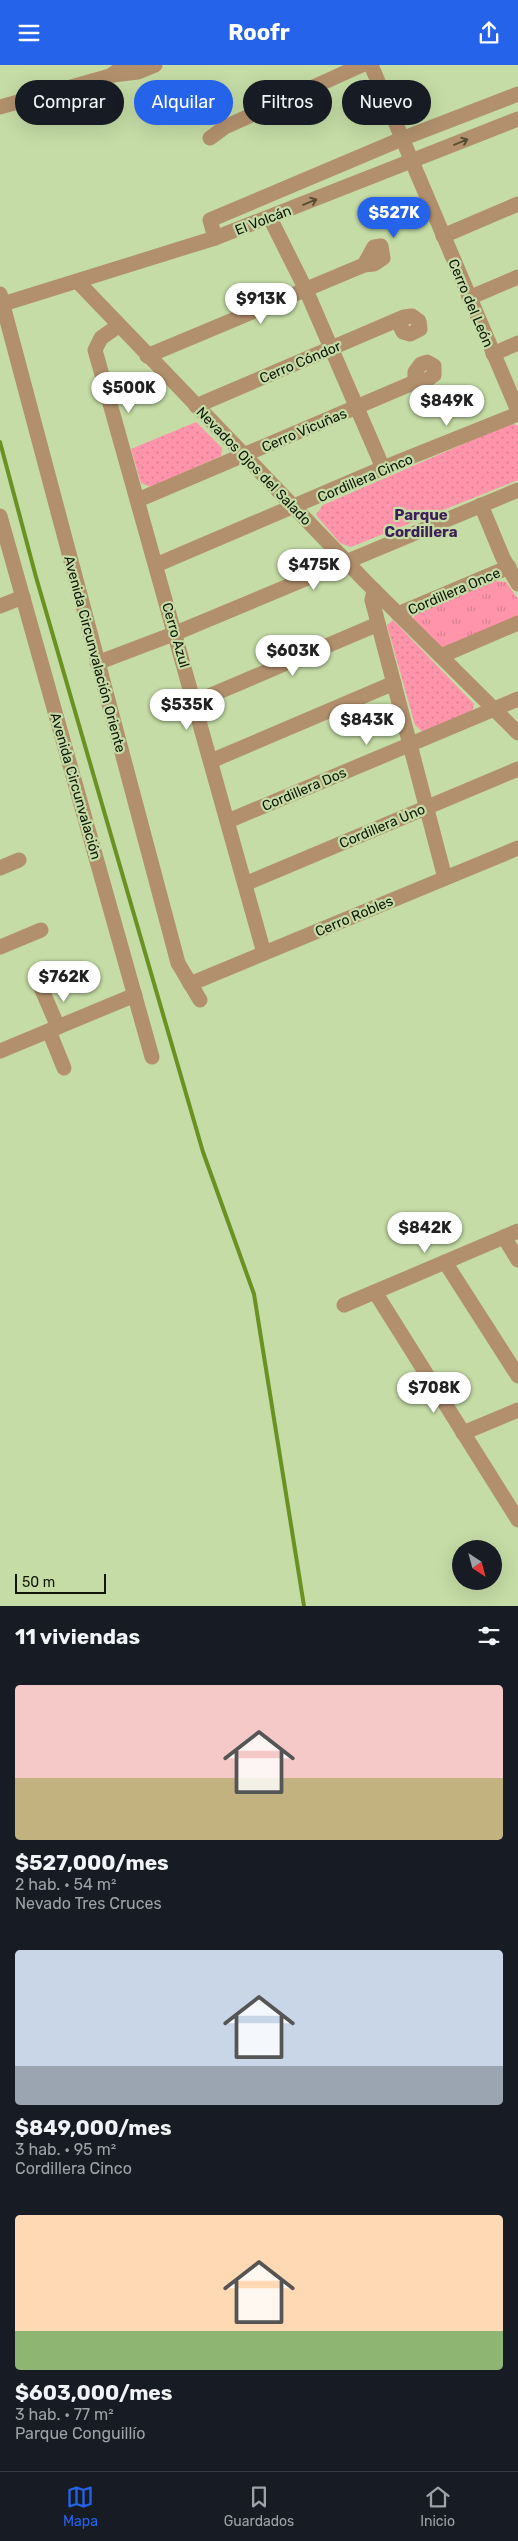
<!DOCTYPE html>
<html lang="es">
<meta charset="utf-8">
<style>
body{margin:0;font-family:Rubik,sans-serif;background:#242831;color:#f1f3f6;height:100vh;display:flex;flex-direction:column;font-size:19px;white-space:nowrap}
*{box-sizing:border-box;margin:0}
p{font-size:16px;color:#9ea1a6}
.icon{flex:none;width:28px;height:28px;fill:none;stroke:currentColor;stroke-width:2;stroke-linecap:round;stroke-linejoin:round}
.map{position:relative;height:1541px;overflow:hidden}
.details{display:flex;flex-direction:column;background:#171b24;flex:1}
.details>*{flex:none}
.top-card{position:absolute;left:15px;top:15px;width:489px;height:45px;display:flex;gap:10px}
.needle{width:32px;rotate:144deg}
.controls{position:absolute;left:452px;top:1475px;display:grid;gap:10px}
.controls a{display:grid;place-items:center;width:50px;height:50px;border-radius:50%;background:#171b24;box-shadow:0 5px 20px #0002;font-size:25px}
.scale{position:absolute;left:15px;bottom:12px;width:91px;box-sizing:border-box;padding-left:5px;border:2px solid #0f1704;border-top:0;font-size:14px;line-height:18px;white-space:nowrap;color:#0f1704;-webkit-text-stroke:4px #c5dca6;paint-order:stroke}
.price{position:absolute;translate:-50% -42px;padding:0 11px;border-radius:18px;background:#fff;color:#222;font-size:16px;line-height:32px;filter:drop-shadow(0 1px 2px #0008)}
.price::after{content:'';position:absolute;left:50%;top:30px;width:15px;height:11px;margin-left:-8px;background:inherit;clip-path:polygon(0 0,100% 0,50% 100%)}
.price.on{background:#2563eb;color:#fff}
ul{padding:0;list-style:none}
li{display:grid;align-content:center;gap:10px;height:265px;padding:0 15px}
li span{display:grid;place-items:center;height:155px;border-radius:5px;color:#555}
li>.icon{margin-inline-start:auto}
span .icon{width:90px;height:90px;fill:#fffc;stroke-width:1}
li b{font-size:21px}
h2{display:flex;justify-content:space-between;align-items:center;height:60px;padding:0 15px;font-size:21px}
.pill{padding:0 18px;border-radius:22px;background:#171b24;box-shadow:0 5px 20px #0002;font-size:18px;line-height:45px}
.pill.on{background:#2563eb;color:#fff}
header{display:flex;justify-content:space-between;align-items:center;height:65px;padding:0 15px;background:#2563eb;color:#fff;font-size:22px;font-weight:700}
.tab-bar{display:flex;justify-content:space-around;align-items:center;height:70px;border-top:1px solid #363941;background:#171b24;font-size:14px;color:#9ea1a6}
.tab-bar a{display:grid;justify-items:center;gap:2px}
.tab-bar .on{color:#2563eb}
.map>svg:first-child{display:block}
.grass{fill:url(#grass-tufts)}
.park{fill:url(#park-dots)}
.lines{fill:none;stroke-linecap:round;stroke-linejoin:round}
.stream{stroke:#6b9123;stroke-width:4}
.minor{stroke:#b2906d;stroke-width:15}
.oneway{stroke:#584d33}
.labels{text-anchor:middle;stroke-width:4.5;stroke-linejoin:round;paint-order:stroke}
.street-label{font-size:14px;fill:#0f1704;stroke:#c5dca6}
.neighbourhood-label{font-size:15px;font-weight:bold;fill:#3d1e56;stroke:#c5dca6}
</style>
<header><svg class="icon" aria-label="menu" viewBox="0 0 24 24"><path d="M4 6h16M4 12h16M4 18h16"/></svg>Roofr<svg class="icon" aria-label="share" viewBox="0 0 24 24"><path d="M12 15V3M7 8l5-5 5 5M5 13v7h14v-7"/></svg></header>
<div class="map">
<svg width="518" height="1541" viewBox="0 0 518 1541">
<defs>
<pattern id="grass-tufts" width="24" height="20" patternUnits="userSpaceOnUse" patternTransform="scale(1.25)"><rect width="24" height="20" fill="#ff94aa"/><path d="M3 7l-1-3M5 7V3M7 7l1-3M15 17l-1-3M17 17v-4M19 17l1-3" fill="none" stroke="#d97f91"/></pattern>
<pattern id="park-dots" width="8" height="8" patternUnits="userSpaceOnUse" patternTransform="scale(1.25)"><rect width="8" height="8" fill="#ff94aa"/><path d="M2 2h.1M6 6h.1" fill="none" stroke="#d97f91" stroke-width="1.8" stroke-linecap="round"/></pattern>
</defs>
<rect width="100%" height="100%" fill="#c5dca6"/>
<path class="grass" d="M496,516L506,517L518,534V551L446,582H439L413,555L415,549Z"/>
<g class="park">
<path d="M196,357L222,383L221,391L151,422L141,418L131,384Z"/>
<path d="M512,358L518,361V415L351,482L340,478L316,450L323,440Z"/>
<path d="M393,555L474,639L472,646L423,667L415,660L387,560Z"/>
</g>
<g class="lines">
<path class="stream" d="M0,377L36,512L203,1087L254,1229L304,1541"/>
<g class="minor">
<path d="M371,0L518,346"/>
<path d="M113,10L138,7L155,0"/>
<path d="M0,42L110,11L126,0"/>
<path d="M210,73L225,62L362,0"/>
<path d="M270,153L306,225L383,403"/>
<path d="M443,171L518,139"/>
<path d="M215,173L210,155L404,73L518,29"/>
<path d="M78,217L365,516L518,668"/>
<path d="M0,229L178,898L200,935"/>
<path d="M469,233L518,212"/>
<path d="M3,239L215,173L518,54"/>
<path d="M118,261L101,273L95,285L264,888"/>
<path d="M493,289L518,278"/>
<path d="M147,291L364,200L374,199L383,193L381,181L374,182L364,200"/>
<path d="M196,341L404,252L412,251L419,256L420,264L410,269L403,267L400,261L404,252"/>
<path d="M138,435L415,317L427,315L434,310V301L427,297L421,299L415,307V317"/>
<path d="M481,440L503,493L518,519"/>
<path d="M0,451L152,992"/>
<path d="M156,500L383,403L518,349"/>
<path d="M374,525L372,535L445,813"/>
<path d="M0,541L23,532"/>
<path d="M398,549L509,502"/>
<path d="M441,591L518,558"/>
<path d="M97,598L176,568L518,425"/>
<path d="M195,637L378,559"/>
<path d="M211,696L394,618"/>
<path d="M228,756L518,634"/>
<path d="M0,803L19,795"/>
<path d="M245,819L518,704"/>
<path d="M0,882L41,865"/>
<path d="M190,919L518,783"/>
<path d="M42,925L58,962"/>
<path d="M49,966L64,1003"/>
<path d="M0,986L135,930"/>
<path d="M504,1172L518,1195"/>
<path d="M445,1197L518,1311"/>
<path d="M375,1227L518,1455"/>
<path d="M344,1240L518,1166"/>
<path d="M463,1368L518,1345"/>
</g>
</g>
<defs><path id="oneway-shaft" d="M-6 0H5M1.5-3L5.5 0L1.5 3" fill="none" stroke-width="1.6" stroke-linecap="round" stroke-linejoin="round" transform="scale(1.25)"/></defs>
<g class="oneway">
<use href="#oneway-shaft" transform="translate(461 77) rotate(-22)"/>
<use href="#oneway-shaft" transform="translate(310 137) rotate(-22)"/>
</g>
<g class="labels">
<g class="street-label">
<text transform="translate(263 155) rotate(-21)" y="5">El Volcán</text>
<text transform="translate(471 238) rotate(67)" y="5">Cerro del León</text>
<text transform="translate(300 297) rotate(-23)" y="5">Cerro Cóndor</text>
<text transform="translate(304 365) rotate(-23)" y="5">Cerro Vicuñas</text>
<text transform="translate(254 401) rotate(46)" y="5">Nevados Ojos del Salado</text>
<text transform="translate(365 413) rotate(-23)" y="5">Cordillera Cinco</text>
<text transform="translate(454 526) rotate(-23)" y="5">Cordillera Once</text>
<text transform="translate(176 570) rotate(74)" y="5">Cerro Azul</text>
<text transform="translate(95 589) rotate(75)" y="5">Avenida Circunvalación Oriente</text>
<text transform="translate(76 721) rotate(74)" y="5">Avenida Circunvalación</text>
<text transform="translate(304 724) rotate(-23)" y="5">Cordillera Dos</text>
<text transform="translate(382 761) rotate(-23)" y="5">Cordillera Uno</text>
<text transform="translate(354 851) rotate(-23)" y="5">Cerro Robles</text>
</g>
<g class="neighbourhood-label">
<text x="421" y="455">Parque<tspan x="421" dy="17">Cordillera</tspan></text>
</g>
</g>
</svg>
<div class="controls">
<a><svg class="needle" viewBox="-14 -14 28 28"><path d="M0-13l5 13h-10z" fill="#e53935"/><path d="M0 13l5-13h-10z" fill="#9ea1a6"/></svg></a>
</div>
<div class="scale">50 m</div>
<b class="price on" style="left:394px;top:174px">$527K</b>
<b class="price" style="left:261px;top:260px">$913K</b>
<b class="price" style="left:129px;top:349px">$500K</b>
<b class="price" style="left:447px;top:362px">$849K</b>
<b class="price" style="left:314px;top:526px">$475K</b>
<b class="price" style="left:293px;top:612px">$603K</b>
<b class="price" style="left:187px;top:666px">$535K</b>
<b class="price" style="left:367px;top:681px">$843K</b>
<b class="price" style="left:64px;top:938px">$762K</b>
<b class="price" style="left:425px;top:1189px">$842K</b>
<b class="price" style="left:434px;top:1349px">$708K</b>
<div class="top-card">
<a class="pill">Comprar</a>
<a class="pill on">Alquilar</a>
<a class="pill">Filtros</a>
<a class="pill">Nuevo</a>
</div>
</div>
<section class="details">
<h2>11 viviendas<svg class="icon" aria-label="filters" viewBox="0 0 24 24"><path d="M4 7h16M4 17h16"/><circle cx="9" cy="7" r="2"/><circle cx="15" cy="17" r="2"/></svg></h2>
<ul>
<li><span style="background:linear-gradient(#f6c9c9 60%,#c2b280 0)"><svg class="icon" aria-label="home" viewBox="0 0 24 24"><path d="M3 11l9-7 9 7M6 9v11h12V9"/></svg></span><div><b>$527,000/mes</b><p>2 hab. · 54 m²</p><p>Nevado Tres Cruces</p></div></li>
<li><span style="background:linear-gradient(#c9d6e8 75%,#9aa5b1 0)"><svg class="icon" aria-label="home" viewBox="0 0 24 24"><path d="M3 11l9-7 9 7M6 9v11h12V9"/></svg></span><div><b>$849,000/mes</b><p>3 hab. · 95 m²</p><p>Cordillera Cinco</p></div></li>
<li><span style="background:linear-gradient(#ffd9b3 75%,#8fb573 0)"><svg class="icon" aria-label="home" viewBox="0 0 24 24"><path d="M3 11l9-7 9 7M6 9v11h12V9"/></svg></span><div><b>$603,000/mes</b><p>3 hab. · 77 m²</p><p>Parque Conguillío</p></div></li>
</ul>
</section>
<nav class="tab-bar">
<a class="on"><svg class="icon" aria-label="map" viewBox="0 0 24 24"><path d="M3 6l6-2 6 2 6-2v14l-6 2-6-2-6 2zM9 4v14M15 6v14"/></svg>Mapa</a>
<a><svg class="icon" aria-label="saved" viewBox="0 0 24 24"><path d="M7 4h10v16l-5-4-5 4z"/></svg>Guardados</a>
<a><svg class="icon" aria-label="home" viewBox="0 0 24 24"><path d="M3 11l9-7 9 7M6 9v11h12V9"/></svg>Inicio</a>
</nav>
